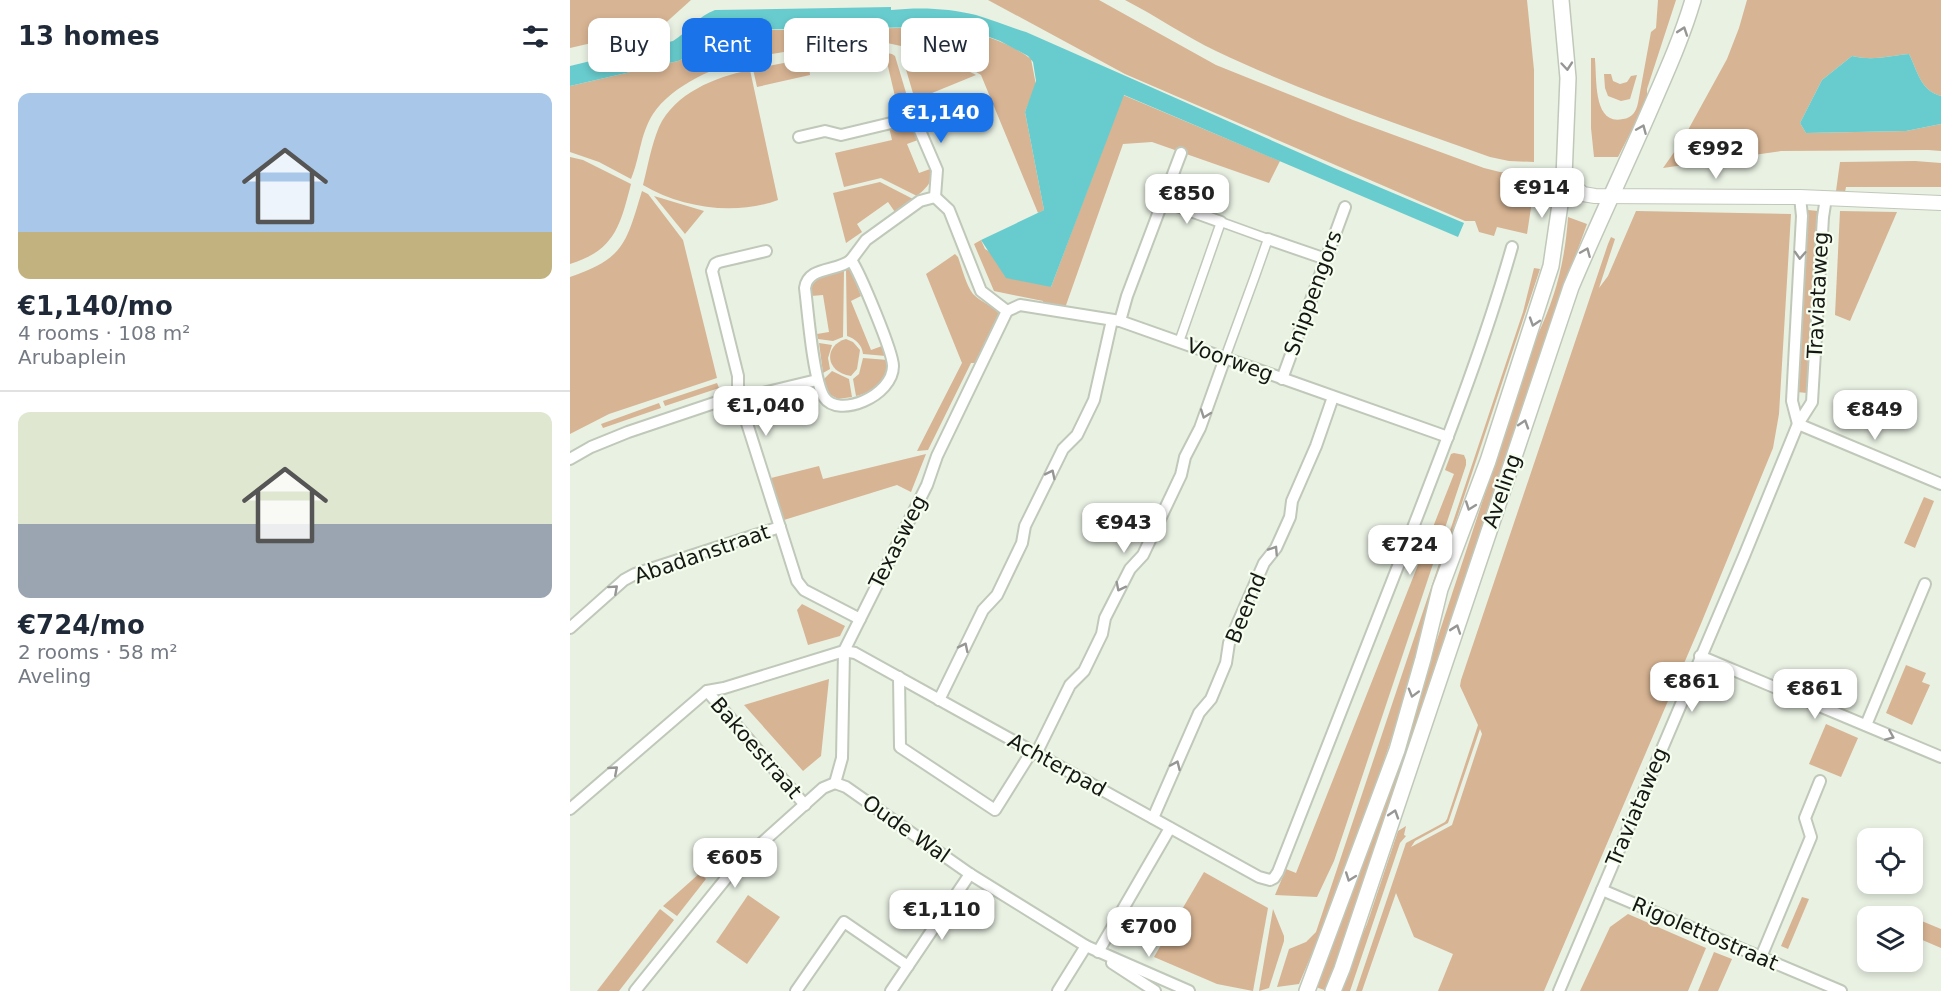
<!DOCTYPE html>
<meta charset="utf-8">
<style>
body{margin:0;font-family:"DejaVu Sans",sans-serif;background:#f2f2f3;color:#1f2937;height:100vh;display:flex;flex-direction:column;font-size:22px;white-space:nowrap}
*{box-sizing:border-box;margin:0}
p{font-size:20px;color:#747a83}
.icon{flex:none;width:33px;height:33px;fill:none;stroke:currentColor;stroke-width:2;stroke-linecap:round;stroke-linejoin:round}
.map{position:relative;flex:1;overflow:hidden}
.drawer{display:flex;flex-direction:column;background:#fff;width:570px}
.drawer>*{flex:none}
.top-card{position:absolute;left:18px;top:18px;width:570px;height:54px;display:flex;gap:12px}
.buttons{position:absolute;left:1287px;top:828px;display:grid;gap:12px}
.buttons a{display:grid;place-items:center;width:66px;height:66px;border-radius:12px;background:#fff;box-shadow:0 3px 9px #0003;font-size:30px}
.price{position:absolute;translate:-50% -51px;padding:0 14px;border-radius:12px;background:#fff;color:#222;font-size:20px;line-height:39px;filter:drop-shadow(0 2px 3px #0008)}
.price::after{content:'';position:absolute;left:50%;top:36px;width:18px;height:14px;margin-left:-9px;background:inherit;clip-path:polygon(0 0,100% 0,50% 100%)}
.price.active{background:#1a73e8;color:#fff}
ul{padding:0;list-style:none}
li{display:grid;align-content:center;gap:12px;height:318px;padding:0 18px}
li+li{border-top:2px solid #e0e1e3}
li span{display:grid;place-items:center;height:186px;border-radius:12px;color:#555}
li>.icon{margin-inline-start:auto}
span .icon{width:108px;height:108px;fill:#fffc;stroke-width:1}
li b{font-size:26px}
h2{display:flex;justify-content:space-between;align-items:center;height:72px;padding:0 18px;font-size:26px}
.chip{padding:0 21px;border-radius:12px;background:#fff;box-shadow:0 3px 9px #0003;font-size:21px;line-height:54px}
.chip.active{background:#1a73e8;color:#fff}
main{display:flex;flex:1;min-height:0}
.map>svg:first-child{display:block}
.green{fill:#d7b493;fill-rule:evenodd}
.water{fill:#68ccce}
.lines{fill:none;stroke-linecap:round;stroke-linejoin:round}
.pedestrian-casing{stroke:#c0c8ba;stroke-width:11}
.minor-casing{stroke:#c0c8ba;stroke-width:14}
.tertiary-casing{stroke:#c0c8ba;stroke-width:16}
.secondary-casing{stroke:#c0c8ba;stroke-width:18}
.pedestrian{stroke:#fff;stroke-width:8}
.minor{stroke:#fff;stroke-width:10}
.tertiary{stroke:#fff;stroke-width:14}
.secondary{stroke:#fff;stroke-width:15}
.oneway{stroke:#969795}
.labels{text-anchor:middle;stroke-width:4.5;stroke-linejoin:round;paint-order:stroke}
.street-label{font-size:21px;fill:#151713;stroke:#f6fef0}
</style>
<main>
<section class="drawer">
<h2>13 homes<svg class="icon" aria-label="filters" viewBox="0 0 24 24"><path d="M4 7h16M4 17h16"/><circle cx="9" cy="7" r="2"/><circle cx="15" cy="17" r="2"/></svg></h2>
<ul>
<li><span style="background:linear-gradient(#a9c7e8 75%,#c2b280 0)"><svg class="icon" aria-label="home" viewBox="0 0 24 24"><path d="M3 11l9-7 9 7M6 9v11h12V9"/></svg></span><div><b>€1,140/mo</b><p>4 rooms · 108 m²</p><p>Arubaplein</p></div></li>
<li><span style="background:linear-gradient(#dfe7d0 60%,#9aa5b1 0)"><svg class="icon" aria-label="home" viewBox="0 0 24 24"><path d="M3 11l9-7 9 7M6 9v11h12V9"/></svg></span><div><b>€724/mo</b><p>2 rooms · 58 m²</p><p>Aveling</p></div></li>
</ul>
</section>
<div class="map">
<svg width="1371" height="991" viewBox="0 0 1371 991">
<rect width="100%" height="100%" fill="#e9f1e3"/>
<g class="green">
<path d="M0,0H121L91,27L0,48Z"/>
<path d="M418,0H529L646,65L783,120L914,168L930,172L966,175L957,234L927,227L924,236L909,232L905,221H895L555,74Z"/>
<path d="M555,0H957L964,70V162L939,161L920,157C829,124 734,93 646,51C615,36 586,16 555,0Z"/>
<path d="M1088,0H1106L1077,89V100L1048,157H1024L1021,128V58H1025V60C1027,79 1023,126 1053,119C1062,118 1066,112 1068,103L1081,32L1086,28Z"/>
<path d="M1177,0H1371V96C1350,90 1348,72 1339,54C1317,56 1304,61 1282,56L1252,80L1230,123L1236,133L1336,131L1371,124V151L1358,150L1211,151L1093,168L1112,141L1157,59L1169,28Z"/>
<path d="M366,27C400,30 433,38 461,59L466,85L455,112L474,210L468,213L411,75C381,54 315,42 279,36L286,29Z"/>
<path d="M158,30H262C234,54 215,50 181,58C148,65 102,85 83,114C70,134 70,158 61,179L29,162L0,152V86L108,61C127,54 138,34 158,30Z"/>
<path d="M267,44L322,54L325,56L340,106L328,109L315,54L289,59L288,55L239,65L240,75L187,87L183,69L234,59L245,56Z"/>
<path d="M334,54C353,52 388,66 406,75L345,100L332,56Z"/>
<path d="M180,70L208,200C165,216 112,208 73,185C78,166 81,146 89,127C105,93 145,77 180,70Z"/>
<path d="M1034,74H1041L1043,81L1050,84L1057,82L1061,76L1067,75L1060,99L1051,101L1038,96L1035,88Z"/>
<path d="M553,95L710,161L699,183L582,142L553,144L495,308L473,304V301L424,291L404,244L411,240L415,249L481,287Z"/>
<path d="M326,126C338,125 344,129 348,140L337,144L349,173L360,169C364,182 356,188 347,196L311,178L274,187L265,153L322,140L319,127Z"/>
<path d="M0,157L13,160L61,184C50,226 45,250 0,264Z"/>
<path d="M1345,161L1371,163V187H1276L1275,192L1266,191L1270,162Z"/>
<path d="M310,182L343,199L325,212L318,202L287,224L292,232L276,243L263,193Z"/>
<path d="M72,191L78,194L113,240L147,378L39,414L0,434V277C55,258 56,243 72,191Z"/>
<path d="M84,196L134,211L115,234Z"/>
<path d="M1238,210L1248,211L1237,393L1227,392Z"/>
<path d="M1066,211L1221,214L1209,414L1203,448L1130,626L974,991H868L883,954L844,937L826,893L792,991H786L836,843L875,822L877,819L908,725L890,686L891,680L1038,244L1041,237L1045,239L1029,288L1038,276ZM910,729L912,734L882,825L841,847L845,841L878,823Z"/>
<path d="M1270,211L1327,212L1280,321L1265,315Z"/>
<path d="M998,217L1017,224L988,304L757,991L743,986L818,789L966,338C986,297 995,261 998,217Z"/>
<path d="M385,254L388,257C392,268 396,285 403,294C411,303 426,306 430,316L407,363H401L358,450L347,451L392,363L356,274Z"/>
<path d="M280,268L291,296L281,301L301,350L312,346L316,356L293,354C292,345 286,339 277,336L276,269Z"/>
<path d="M964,268L970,269L872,563L833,704L775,876L729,984L707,987L719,949L736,942L746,932L953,312Z"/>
<path d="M274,270L273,337L263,341L248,339L247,334L259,332L253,295L241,296L242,285L251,276Z"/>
<path d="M276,339L283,342L290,350L287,369L281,376C254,372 254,345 276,339Z"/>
<path d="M249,343L262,345L258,358L260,369L253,373Z"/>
<path d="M293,358L318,360C321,381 303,392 286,396L283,379L289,374Z"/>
<path d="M262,371L279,379L282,397L268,399L259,394L254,379Z"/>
<path d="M147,383L149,388L95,406L93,401Z"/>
<path d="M89,403L91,408L33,428L31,424Z"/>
<path d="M884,453L894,455L896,460V465L764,861L747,897L705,895L716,869L726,873L884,474L875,470L881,454Z"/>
<path d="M356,454L341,492L327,485L214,520L201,478L249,466L253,479Z"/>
<path d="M1354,497L1364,501L1345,548L1334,543Z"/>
<path d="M232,604L275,626L270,636L238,645L227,610Z"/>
<path d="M1336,665L1356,673L1352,682L1360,685L1342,725L1316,713Z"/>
<path d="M259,679L251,756L233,771L174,705Z"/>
<path d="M1256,724L1288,738L1271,777L1239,764Z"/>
<path d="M836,826L834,835L836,836L830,843L780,991H768L797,924L828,831Z"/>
<path d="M634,872L698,908L683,991L647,984L584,957Z"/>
<path d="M130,873L136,879L107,916L93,906Z"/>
<path d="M178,895L210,917L177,964L146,942Z"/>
<path d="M1232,897L1239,899L1218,949L1211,946Z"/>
<path d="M90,909L104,920L49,991H27Z"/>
<path d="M703,909L714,936V941L699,988L689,991Z"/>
<path d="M1058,914L1136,948L1118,991H1010L1040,927Z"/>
<path d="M1342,917L1371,929V948L1343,936Z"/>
<path d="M1144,952L1162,959L1148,991H1128Z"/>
</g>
<g class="water">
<path d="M321,7V10C349,7 379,8 406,15C423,20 439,27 456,32L764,168L894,223L888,237L554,95L481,287L436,278L411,240L474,210L455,112L466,81L463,62L458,56L430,41L414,35L366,27L158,30C138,34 127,54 108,61L0,86V66L103,41C118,32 128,16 145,10Z"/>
<path d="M1339,54C1348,72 1350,90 1371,96V124L1336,131L1236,133L1230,123L1252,80L1282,56C1304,61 1317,56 1339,54Z"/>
</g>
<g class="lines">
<defs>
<path id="pedestrian" d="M609,342L651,222L698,239L685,276L655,358"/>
<g id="minor">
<path d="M229,137L255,131L271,135L338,119L348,126L367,170L365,197L350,201L296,240L281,260"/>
<path d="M365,197L379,210L411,291L437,311"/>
<path d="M593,201L651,222"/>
<path d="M698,239L756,259"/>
<path d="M196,251L149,262L145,264L142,271L168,376V395L227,581L234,590L290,619"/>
<path d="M281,260C290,273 323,352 323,366C323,396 268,419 254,397C243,379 238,312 235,288C238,266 267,272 281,260Z"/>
<path d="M437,311L450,305L550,321L878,437"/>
<path d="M550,321L557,296L611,153"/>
<path d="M712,379L775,207"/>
<path d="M1228,424L1222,401L1232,216L1230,197"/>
<path d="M1228,424L1371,484"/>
<path d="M0,459L21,447L58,432L168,395L189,394L247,380"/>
<path d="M0,628L54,580L65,574L210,527"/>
<path d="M1130,656L1371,757"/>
<path d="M329,677L330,747L425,810L462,751"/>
<path d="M137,691L235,805"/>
<path d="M369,700L413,610L427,595L452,543L455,526L493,449L507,435L524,400L542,320"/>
<path d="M1296,725L1355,584"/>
<path d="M466,754L500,685L514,671L532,634L535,618L560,569L573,555L611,475L615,457L630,428L655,358"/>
<path d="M265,783L272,758L274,651L357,485L367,456L437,311"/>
<path d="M265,783L276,787L400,874L516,946L619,991"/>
<path d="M0,809L137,691L154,688L274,651L285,653L689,877L700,880L704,878L708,872C752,761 796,650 839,538C876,442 914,346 942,247"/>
<path d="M583,818L629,713L641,699L656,663L659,643L694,563L706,548L720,517L722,501L746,446L763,397"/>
<path d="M1032,890L1271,991"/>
<path d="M528,952L600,828"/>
<path d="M1191,957L1241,837L1235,818L1250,781"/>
<path d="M542,963L585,991"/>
<path d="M65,991L166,866L253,788L265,783"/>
<path d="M226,991L274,922L338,966"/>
<path d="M321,991L400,874"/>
<path d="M488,991L516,946"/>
<path d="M989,991L1174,556L1228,424L1242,402L1253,217L1256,198"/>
</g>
<path id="tertiary" d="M994,177L1013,194L1025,196L1230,197L1371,203"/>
<g id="secondary">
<path d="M737,991L827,750L853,659L870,589L918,461L981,266L994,177L998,78L991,0"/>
<path d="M763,991L772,969L1001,287C1028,223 1058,161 1085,98C1099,66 1113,34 1123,0"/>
</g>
</defs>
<use href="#pedestrian" class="pedestrian-casing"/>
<use href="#minor" class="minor-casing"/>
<use href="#tertiary" class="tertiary-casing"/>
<use href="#secondary" class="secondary-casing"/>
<use href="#pedestrian" class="pedestrian"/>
<use href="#minor" class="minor"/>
<use href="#tertiary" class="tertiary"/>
<use href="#secondary" class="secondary"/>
</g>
<defs><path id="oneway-chevron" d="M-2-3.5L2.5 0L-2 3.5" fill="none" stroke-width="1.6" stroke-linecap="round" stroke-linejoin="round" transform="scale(1.5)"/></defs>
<g class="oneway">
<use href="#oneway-chevron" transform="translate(1113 31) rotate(-71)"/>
<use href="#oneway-chevron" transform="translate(997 66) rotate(85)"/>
<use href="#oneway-chevron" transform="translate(1072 129) rotate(-67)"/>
<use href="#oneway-chevron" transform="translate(1016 252) rotate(-67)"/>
<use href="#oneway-chevron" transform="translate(1230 255) rotate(93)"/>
<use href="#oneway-chevron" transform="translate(964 322) rotate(108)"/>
<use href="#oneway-chevron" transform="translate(635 414) rotate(110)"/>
<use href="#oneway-chevron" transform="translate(954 424) rotate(-72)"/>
<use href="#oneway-chevron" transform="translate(481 474) rotate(-64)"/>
<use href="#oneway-chevron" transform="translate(900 506) rotate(110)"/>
<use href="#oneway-chevron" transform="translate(704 550) rotate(-57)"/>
<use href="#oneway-chevron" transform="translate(550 587) rotate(117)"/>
<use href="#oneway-chevron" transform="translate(44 589) rotate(-42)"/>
<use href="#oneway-chevron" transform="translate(886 629) rotate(-71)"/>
<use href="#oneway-chevron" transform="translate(394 647) rotate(-64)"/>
<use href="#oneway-chevron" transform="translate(843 693) rotate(106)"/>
<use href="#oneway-chevron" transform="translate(1320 736) rotate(23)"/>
<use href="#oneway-chevron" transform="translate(606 765) rotate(-66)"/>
<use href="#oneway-chevron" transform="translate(44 770) rotate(-41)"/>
<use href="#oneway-chevron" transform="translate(824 814) rotate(-72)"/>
<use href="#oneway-chevron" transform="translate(780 877) rotate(110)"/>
</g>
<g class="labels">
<g class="street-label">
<text transform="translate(743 293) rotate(-70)" y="7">Snippengors</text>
<text transform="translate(1248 295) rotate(-87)" y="7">Traviataweg</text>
<text transform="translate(660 360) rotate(20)" y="7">Voorweg</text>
<text transform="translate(932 491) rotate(-71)" y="7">Aveling</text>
<text transform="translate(328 542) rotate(-63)" y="7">Texasweg</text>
<text transform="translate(132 554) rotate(-19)" y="7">Abadanstraat</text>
<text transform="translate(676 608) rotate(-68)" y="7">Beemd</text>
<text transform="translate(186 748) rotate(49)" y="7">Bakoestraat</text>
<text transform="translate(487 765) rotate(29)" y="7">Achterpad</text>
<text transform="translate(1067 807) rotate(-67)" y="7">Traviataweg</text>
<text transform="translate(336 829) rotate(35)" y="7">Oude Wal</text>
<text transform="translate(1135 934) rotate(23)" y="7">Rigolettostraat</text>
</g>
</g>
</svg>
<div class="buttons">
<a><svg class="icon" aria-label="locate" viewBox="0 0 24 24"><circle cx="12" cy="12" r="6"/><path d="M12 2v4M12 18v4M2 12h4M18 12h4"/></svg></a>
<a><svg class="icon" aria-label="layers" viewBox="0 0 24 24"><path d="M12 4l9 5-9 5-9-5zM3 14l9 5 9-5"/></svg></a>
</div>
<b class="price active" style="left:371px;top:144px">€1,140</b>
<b class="price" style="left:1146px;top:180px">€992</b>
<b class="price" style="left:972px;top:219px">€914</b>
<b class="price" style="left:617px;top:225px">€850</b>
<b class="price" style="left:196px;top:437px">€1,040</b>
<b class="price" style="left:1305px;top:441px">€849</b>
<b class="price" style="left:554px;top:554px">€943</b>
<b class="price" style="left:840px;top:576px">€724</b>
<b class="price" style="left:1122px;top:713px">€861</b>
<b class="price" style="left:1245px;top:720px">€861</b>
<b class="price" style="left:165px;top:889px">€605</b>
<b class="price" style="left:372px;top:941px">€1,110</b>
<b class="price" style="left:579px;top:958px">€700</b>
<div class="top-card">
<a class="chip">Buy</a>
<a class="chip active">Rent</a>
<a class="chip">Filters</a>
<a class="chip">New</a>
</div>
</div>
</main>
